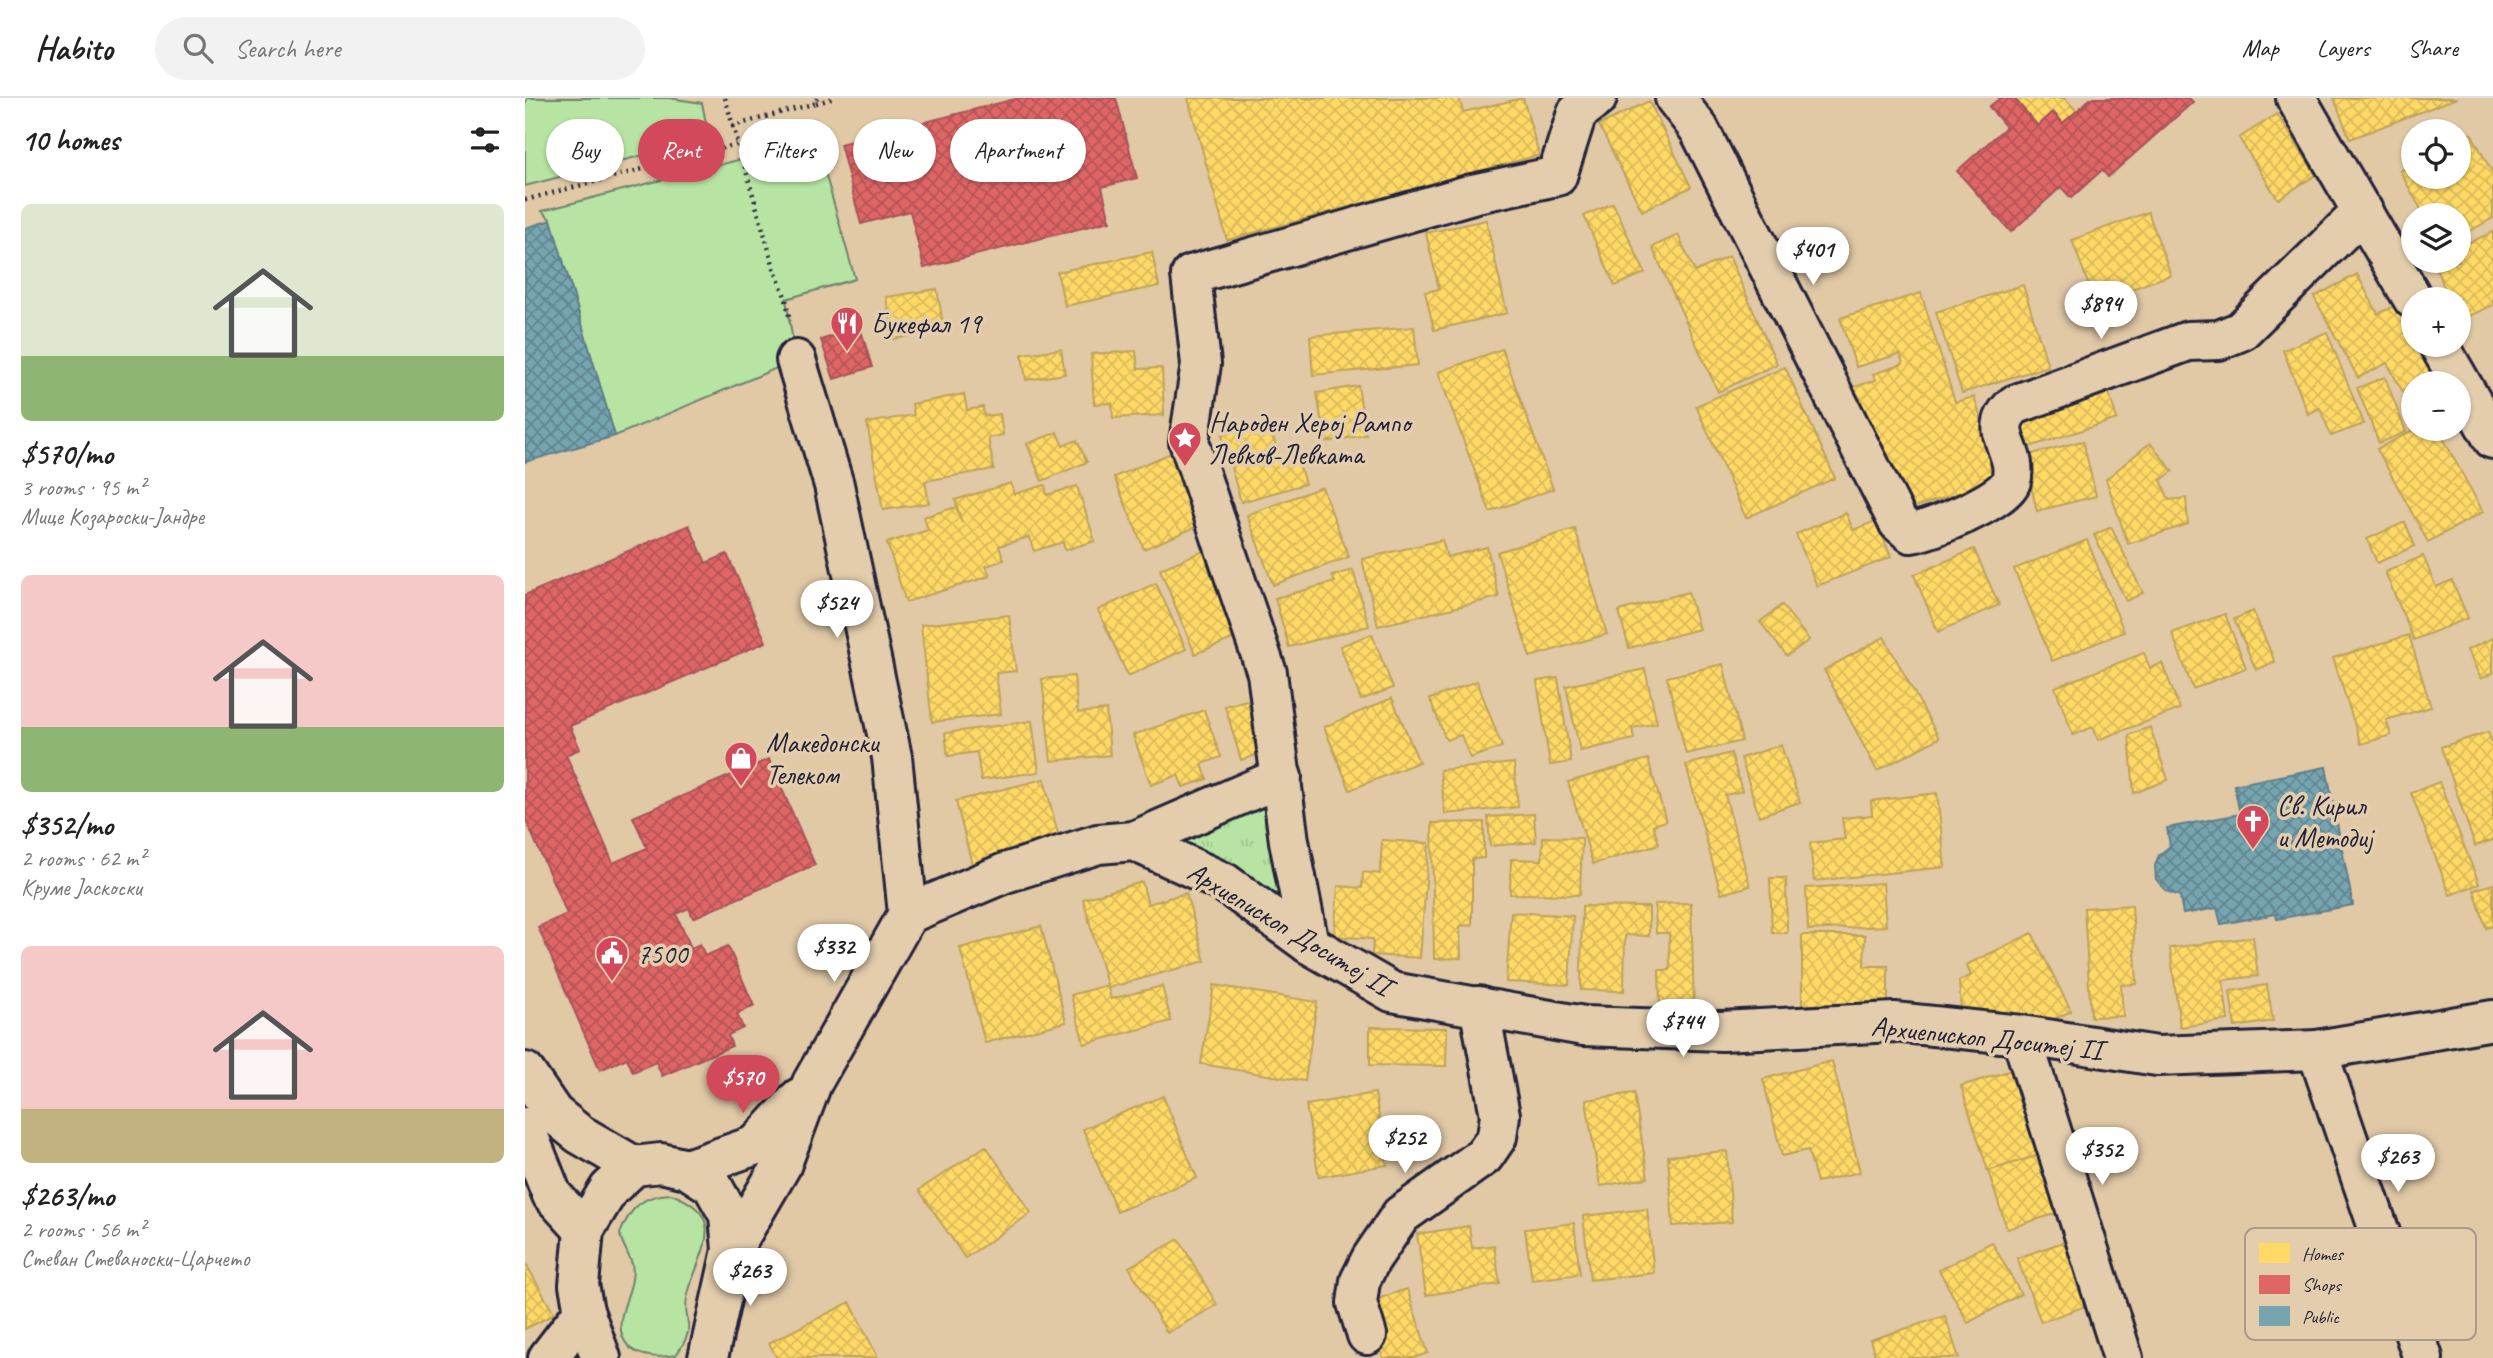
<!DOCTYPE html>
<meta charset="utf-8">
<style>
body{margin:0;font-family:Caveat,sans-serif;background:#f2f2f2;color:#222;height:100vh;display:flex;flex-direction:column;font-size:26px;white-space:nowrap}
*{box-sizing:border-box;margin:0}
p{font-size:23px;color:#767676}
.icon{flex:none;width:38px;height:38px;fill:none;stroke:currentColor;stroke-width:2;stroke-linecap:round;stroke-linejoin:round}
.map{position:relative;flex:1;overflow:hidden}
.drawer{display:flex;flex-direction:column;background:#fff;width:525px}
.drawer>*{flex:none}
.banner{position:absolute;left:21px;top:21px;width:665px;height:63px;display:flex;gap:14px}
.buttons{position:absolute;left:1876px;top:21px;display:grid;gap:14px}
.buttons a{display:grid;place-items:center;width:70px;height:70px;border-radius:50%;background:#fff;box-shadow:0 2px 5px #0004;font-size:35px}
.price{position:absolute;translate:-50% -60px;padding:0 16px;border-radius:24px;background:#fff;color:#222;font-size:23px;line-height:46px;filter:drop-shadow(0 2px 4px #0008)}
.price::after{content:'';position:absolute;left:50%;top:42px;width:21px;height:16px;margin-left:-10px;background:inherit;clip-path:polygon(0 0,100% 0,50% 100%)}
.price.active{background:#d1495b;color:#fff}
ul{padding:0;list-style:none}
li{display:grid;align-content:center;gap:14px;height:371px;padding:0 21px}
li span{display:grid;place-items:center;height:217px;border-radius:10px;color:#555}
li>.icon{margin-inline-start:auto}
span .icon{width:126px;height:126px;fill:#fffc;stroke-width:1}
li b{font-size:30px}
h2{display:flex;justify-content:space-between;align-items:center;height:84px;padding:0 21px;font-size:30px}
.tag{padding:0 24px;border-radius:32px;background:#fff;box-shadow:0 2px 5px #0004;font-size:24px;line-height:63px}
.tag.active{background:#d1495b;color:#fff}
header{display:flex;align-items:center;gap:42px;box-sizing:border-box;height:98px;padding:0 35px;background:#fff;border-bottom:2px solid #e0e0e0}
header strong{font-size:33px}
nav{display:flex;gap:38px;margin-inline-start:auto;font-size:24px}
.search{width:490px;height:63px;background:#f2f2f2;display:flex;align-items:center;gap:18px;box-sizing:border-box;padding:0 24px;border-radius:38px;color:#767676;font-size:26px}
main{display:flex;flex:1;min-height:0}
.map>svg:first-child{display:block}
.green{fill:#b7e4a2;stroke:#6c836e;stroke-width:2}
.park{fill:url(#park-tufts);stroke:#6c836e;stroke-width:2}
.homes{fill:url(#homes-cross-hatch);stroke:#bda259;stroke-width:2}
.shops{fill:url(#shops-cross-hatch);stroke:#a75259;stroke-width:2}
.public{fill:url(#public-cross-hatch);stroke:#5d7e8c;stroke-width:2}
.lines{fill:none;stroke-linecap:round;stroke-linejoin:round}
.minor-casing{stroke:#22223b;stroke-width:44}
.path{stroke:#22223b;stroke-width:4.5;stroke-dasharray:2 5;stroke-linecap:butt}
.minor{stroke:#e3cdac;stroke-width:38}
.labels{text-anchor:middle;stroke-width:7;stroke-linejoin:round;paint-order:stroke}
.poi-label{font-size:28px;fill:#22223b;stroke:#e3cdac;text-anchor:start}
.street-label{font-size:28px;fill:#22223b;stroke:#e3cdac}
.key{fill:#e3cdac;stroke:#a99a8a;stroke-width:2}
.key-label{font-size:19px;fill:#22223b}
</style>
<header>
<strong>Habito</strong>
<div class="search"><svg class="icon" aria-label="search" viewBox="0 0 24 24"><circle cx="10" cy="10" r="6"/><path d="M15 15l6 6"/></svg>Search here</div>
<nav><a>Map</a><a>Layers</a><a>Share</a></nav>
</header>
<main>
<section class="drawer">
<h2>10 homes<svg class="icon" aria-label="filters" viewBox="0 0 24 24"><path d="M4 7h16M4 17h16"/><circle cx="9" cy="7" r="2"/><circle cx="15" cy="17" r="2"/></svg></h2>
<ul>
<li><span style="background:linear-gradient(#dfe7d0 70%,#8fb573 0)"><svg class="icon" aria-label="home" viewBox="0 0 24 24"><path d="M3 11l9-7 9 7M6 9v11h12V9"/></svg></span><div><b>$570/mo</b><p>3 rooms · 95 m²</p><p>Мице Козароски-Јандре</p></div></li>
<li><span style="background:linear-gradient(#f6c9c9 70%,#8fb573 0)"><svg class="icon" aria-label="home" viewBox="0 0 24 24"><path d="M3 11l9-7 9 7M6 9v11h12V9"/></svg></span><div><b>$352/mo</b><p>2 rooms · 62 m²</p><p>Круме Јаскоски</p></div></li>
<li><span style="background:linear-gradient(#f6c9c9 75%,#c2b280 0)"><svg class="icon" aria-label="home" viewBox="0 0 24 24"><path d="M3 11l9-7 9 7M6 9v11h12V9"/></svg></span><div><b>$263/mo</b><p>2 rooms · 56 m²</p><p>Стеван Стеваноски-Царчето</p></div></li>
</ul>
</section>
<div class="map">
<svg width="1968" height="1260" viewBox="0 0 1968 1260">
<defs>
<pattern id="park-tufts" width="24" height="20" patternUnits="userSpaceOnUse" patternTransform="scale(1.75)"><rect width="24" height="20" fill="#b7e4a2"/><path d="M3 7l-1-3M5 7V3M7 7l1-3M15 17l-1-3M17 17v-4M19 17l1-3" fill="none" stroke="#9dc38c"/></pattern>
<pattern id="homes-cross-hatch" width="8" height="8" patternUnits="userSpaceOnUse" patternTransform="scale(1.75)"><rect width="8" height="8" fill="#ffd966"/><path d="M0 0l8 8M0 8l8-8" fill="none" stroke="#daba59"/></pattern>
<pattern id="shops-cross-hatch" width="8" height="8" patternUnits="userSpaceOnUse" patternTransform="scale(1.75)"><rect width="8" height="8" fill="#e06666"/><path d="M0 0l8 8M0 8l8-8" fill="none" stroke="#b55455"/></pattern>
<pattern id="public-cross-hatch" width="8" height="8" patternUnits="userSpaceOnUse" patternTransform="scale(1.75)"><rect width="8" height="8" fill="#76a5af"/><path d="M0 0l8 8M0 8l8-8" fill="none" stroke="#608690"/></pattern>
</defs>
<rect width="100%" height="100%" fill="#e1c9a6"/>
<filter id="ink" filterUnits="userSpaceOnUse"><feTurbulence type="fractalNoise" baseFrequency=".0143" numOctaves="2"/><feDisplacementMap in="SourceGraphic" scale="14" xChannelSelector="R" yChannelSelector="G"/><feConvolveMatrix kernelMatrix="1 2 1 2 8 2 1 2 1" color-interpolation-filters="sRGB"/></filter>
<g filter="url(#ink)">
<g class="green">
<path d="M3,0H144L177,5L184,40L0,88V5Z"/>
<path d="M292,46L330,181L261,201L271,262L90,338L26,122L17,113L217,61Z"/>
<path d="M146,1096C209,1119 171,1157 162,1200C157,1227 174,1225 151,1257C136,1260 117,1260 105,1250C80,1225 113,1194 107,1166C104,1156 97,1147 95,1136C105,1110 117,1097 146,1096Z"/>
</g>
<path class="park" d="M757,679L784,846L609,743Z"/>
<g class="homes">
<path d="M663,0H934L938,14L998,0L1014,57L702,142Z"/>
<path d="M1489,0H1539L1552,13L1538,25L1528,14L1513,28Z"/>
<path d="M1809,0H1932L1825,41Z"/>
<path d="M1124,3L1166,89L1117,113L1074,27Z"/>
<path d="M1752,16L1791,77L1753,101L1714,40Z"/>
<path d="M1946,35L1968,76V120L1934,139V117H1899L1875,73L1888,66V79H1934V41Z"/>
<path d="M1088,105L1120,175L1090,188L1059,118Z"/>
<path d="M1623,114L1646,177L1570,204L1547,142Z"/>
<path d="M961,122L982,215L909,232L900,194L914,191L901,135Z"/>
<path d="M1968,134V207L1935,222L1934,201H1925L1907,163H1934V149Z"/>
<path d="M1153,137L1170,174L1204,158L1252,266L1193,294L1127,149Z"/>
<path d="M627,154L634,188L540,208L532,174Z"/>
<path d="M1832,176L1853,216L1871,207L1888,239V247H1892L1913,285H1888V303L1884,305L1862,265L1833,280L1789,199Z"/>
<path d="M1498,187L1523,268L1437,295L1411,214Z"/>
<path d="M412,191L419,232L368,241L361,199Z"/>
<path d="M1396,195L1430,304L1449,299L1476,382L1377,413L1355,344L1341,348L1323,291L1351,282L1348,276L1378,266L1375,256L1331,269L1315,220Z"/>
<path d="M889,229L893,267L788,277L785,238Z"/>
<path d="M1802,234L1839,326L1806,338L1795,310L1783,316L1758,252Z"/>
<path d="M536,251L540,276L501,282L497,256Z"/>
<path d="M977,251L1028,391L965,414L913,274Z"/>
<path d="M611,253L613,271L637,270L639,317L588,320L587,305L569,306L566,256Z"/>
<path d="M1260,269L1310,380L1221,420L1171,308Z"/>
<path d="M1860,279L1881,334L1854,345L1832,290Z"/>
<path d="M833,288L841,337L800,344L792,295Z"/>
<path d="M1583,292L1592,321L1504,349L1495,321Z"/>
<path d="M439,296L442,312L458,309L459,318L475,316L478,337L463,340L469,371L400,383L404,405L358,412L342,325L389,317L387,306Z"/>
<path d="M744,324L756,367L773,362L780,386L716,404L697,337Z"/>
<path d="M1890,331H1913L1958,414L1903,444L1852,351Z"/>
<path d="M532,334L538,348L552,342L562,364L517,383L502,346Z"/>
<path d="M1558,343L1571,398L1512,413L1499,358Z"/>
<path d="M1625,345L1648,373L1636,382L1644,402L1661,400L1663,426L1603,446L1581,381Z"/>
<path d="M653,352L683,424L619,451L589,379Z"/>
<path d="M486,385L489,396L520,387L522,397L552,388L570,443L540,452L538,444L509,453L504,439L474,448L479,462L461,468L465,478L381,504L362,445L403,432L399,419L431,409L437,425L430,402Z"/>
<path d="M797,389L824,459L748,487L722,417Z"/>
<path d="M1321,415L1328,432L1351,423L1366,459L1292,488L1271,436Z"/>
<path d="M1880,424L1890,448L1852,465L1842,441Z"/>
<path d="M1586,429L1618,495L1601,503L1569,437Z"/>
<path d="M1050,431L1082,536L1005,559L972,454Z"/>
<path d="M917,442L922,459L962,449L974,499L853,528L837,461Z"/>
<path d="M1562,442L1599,534L1527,563L1489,471Z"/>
<path d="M683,451L718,537L670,556L635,471Z"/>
<path d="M1449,451L1474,507L1413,534L1389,477Z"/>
<path d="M1898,458L1911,489L1927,482L1943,520L1889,542L1860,474Z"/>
<path d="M828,472L844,528L764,549L750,500L810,484L807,478Z"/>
<path d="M631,485L661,551L603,578L573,512Z"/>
<path d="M1163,494L1174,531L1104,550L1094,513Z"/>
<path d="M1257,507L1284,542L1262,558L1235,524Z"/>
<path d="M1728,513L1750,564L1731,572L1709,521Z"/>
<path d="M1700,516L1721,570L1668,591L1647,535Z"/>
<path d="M484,517L491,573L471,575L476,616L407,624L396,527Z"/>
<path d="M847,536L868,590L836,602L815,548Z"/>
<path d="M1884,537L1906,609L1861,622L1866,637L1836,646L1808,560Z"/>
<path d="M1359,539L1414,640L1352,673L1299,572Z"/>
<path d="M1968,540V575L1956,581L1942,552Z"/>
<path d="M1619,555L1625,570L1637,565L1655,611L1573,642L1568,629L1548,637L1530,589Z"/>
<path d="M1198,566L1217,643L1161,656L1142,579Z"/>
<path d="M1120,571L1132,625L1107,630L1109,641L1055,653L1041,588Z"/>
<path d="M549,578L553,615L581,612L585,657L526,663L517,581Z"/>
<path d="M1033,580L1046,664L1025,667L1012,583Z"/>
<path d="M952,583L977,649L945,660L936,637L921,642L905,601Z"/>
<path d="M867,600L894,664L825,692L799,629Z"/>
<path d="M722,602L737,655L716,662L700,608Z"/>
<path d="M679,612L696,659L677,666L682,681L658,689L653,677L626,687L608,637Z"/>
<path d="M507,623L514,674L456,682L452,654L423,658L420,635Z"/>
<path d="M1625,629L1643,682L1609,695L1604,637Z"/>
<path d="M1963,634L1968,648V742L1950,748L1916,649Z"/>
<path d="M1256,647L1275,704L1234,718L1216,660Z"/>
<path d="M1206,655L1217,693L1200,697L1225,788L1196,796L1161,667Z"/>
<path d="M1123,661L1141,723L1128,727L1134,746L1068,766L1043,684Z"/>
<path d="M989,665L993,709L920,716L915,672Z"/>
<path d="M519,681L535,744L447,766L431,703Z"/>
<path d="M1914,684L1954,786L1925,797L1886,695Z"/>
<path d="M1412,695L1420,769L1289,783L1285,745L1320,741L1317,720L1347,717L1346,703Z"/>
<path d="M1009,716L1011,744L965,748L963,719Z"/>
<path d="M959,724V760L947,761V827L935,828L936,860L909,861L907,725Z"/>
<path d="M1018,739L1057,740L1055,797L985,796L986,761L1017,762Z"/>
<path d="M857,742L904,745L895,860L847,857L848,841L809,838L813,788L837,790L838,774L855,776Z"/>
<path d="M1245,780H1261L1262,835H1247Z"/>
<path d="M617,784L623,806L661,795L680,863L583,890L558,801Z"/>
<path d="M1358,785L1361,828L1283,832L1281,790Z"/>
<path d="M1968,786V828L1961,830L1949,792Z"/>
<path d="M1166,805L1169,909L1135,910L1134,872H1145L1144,835H1131L1130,806Z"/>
<path d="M1607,807L1612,886L1596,887L1598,918L1566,919L1559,810Z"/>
<path d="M1057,808L1124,809V838L1100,837L1099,893L1056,892Z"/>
<path d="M986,814L1048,818L1044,887L981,884Z"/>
<path d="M516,828L541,924L460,945L435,850Z"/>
<path d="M1507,835L1546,913L1511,931L1476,918L1436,911L1434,883L1446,877L1441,867Z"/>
<path d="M1277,837H1340L1339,868H1363V906L1277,907Z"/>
<path d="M1728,839L1733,878L1698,882L1703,922L1655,929L1645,850Z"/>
<path d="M582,887L586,901L637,888L646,923L559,946L546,897Z"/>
<path d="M689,887L792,904L780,983L676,966Z"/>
<path d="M1742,887L1748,923L1710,929L1705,893Z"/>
<path d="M845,929L922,930L921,968L845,967Z"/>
<path d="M1307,963L1335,1074L1292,1084L1283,1052L1257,1058L1238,981Z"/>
<path d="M1490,971L1518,1056L1463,1073L1436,988Z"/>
<path d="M850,995L862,1067L794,1079L781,1007Z"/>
<path d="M1109,995L1123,1080L1075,1088L1061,1002Z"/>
<path d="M638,998L672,1080L592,1114L558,1031Z"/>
<path d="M461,1048L506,1115L440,1160L394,1092Z"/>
<path d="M1202,1053L1207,1124L1148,1128L1143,1058Z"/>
<path d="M1518,1056L1535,1114L1482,1131L1463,1073Z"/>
<path d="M1122,1111L1129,1175L1065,1182L1058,1118Z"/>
<path d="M1049,1125L1055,1176L1007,1182L1000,1131Z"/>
<path d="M944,1128L947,1150L969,1147L975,1186L901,1197L892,1136Z"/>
<path d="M654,1141L692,1207L642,1235L604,1169Z"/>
<path d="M1547,1141L1569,1205L1516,1224L1492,1160Z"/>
<path d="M1467,1144L1496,1196L1443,1225L1414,1172Z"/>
<path d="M0,1164L29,1216L0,1231Z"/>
<path d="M882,1191L903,1255L889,1260H858L840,1205Z"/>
<path d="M325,1204L353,1260H252L244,1245Z"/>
<path d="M1420,1218L1434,1260H1351L1345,1242Z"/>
</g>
<g class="shops">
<path d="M494,0H591L612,80L577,89L585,123L399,170L385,113L336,126L315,46Z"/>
<path d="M1475,0H1489L1513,28L1528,14L1538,25L1566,0H1664L1668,4L1583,79L1577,72L1546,100L1536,89L1486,134L1432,73L1481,29L1464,9Z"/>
<path d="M335,229L347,269L309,281L296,242Z"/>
<path d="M164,427L181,465L202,456L241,544L45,628L55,651L41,657L88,765L122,750L108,719L244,661L290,767L168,820L164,810L151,816L166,850L175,846L180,858L203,848L229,908L212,916L218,930L203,937L207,948L137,978L131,964L108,974L102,960L75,972L13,829L42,816L0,720V497Z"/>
</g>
<g class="public">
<path d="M26,122L90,338L0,364V130Z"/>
<path d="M1801,669L1828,807L1752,821L1751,816L1696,826L1692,810L1658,816L1655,798L1641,793L1631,781L1630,768L1634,757L1645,748L1642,730L1715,716L1709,687Z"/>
</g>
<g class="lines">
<defs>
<g id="minor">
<path d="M1150,0L1174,31L1373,424L1386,435C1406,432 1481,402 1486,383C1495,352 1460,335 1489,307L1663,243L1694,242L1716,233L1838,113"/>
<path d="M1771,0L1888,201"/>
<path d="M1914,247L1968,341"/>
<path d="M609,743L757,679"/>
<path d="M383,816L480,775L573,746L609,743L700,785L784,846L867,894L1059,928L1197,933L1369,924L1496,937L1632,958L1792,952L1968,922"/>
<path d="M784,846L764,743L742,575L664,344L676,266L666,177L947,96L1032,78L1052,15L1072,0"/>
<path d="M1496,937L1598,1260"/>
<path d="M1792,952L1898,1260"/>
<path d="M0,974L28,1015L54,1036L109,1068"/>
<path d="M0,1029L27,1097L59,1132"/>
<path d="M162,1071L231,1047L274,1000"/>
<path d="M207,1152L256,1068L287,985L383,816L367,659L309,387L271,262"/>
<path d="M842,1237L832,1205L835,1183L846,1161L876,1117L959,1058L972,1039L975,1017L954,908"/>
<path d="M23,1260L59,1213"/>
<path d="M76,1260L59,1213L54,1187L59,1132L84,1091L109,1068L136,1065L162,1071L187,1087L204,1117L207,1152L183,1260"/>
</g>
</defs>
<use href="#minor" class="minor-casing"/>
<g class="path">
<path d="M200,0L208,28L291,5L292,0"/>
<path d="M291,5L310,0"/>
<path d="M208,28L250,173L261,201L265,223"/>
<path d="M0,102L213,46"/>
</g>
<use href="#minor" class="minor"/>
</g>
</g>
<defs>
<symbol id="restaurant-pin" viewBox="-11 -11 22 30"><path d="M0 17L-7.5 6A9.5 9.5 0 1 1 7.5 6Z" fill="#d1495b" stroke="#e3cdac"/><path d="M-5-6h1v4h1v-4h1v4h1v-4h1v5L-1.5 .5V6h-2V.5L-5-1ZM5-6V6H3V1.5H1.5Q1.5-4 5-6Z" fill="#fff"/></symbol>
<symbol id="sight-pin" viewBox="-11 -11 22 30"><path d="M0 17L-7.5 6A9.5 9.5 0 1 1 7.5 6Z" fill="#d1495b" stroke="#e3cdac"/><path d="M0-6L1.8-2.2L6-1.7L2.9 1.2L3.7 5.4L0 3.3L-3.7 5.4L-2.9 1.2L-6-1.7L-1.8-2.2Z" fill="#fff"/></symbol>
<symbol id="shop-pin" viewBox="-11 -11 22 30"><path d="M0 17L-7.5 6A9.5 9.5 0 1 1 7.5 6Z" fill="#d1495b" stroke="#e3cdac"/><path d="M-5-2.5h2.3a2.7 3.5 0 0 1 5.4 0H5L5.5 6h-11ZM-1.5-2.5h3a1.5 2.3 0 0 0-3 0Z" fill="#fff"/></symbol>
<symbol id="church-pin" viewBox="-11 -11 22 30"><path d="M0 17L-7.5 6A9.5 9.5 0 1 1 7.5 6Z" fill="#d1495b" stroke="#e3cdac"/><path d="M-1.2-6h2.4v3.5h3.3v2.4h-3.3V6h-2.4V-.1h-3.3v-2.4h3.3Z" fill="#fff"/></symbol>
<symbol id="civic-pin" viewBox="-11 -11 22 30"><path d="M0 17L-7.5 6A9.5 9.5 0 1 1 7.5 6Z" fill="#d1495b" stroke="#e3cdac"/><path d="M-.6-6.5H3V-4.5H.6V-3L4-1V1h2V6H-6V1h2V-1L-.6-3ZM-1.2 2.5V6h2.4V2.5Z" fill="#fff"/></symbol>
</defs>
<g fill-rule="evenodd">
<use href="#restaurant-pin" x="303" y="206" width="38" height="52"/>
<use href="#sight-pin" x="641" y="321" width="38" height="52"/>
<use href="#shop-pin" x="197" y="641" width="38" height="52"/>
<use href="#church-pin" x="1709" y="704" width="38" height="52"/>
<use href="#civic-pin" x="68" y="836" width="38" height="52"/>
</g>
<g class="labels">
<g class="poi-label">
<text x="346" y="235">Букефал 19</text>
<text x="684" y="334">Народен Херој Рампо<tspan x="684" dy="32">Левков-Левката</tspan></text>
<text x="241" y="654">Македонски<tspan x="241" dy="32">Телеком</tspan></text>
<text x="1752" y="717">Св. Кирил<tspan x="1752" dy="32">и Методиј</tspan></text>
<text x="112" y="865">7500</text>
</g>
<g class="street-label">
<text transform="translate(765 830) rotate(31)" y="10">Архиепископ Доситеј II</text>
<text transform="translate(1462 939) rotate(6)" y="10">Архиепископ Доситеј II</text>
</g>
</g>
<rect x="1720" y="1130" width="231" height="112" rx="10" class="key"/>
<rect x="1734" y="1145" width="31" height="20" fill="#ffd966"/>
<rect x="1734" y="1177" width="31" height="19" fill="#e06666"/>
<rect x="1734" y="1208" width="31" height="20" fill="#76a5af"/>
<g class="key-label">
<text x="1777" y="1162">Homes</text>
<text x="1777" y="1193">Shops</text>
<text x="1777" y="1225">Public</text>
</g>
</svg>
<div class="buttons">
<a><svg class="icon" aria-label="locate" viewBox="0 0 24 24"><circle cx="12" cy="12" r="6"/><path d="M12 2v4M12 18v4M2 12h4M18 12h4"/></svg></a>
<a><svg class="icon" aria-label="layers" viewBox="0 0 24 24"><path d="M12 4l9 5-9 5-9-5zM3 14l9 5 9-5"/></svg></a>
<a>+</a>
<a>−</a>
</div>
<b class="price" style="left:1288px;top:189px">$401</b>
<b class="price" style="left:1576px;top:243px">$894</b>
<b class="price" style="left:312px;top:542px">$524</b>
<b class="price" style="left:309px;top:886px">$332</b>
<b class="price" style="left:1158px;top:961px">$744</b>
<b class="price active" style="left:218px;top:1017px">$570</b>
<b class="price" style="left:880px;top:1077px">$252</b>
<b class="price" style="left:1577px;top:1089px">$352</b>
<b class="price" style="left:1873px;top:1096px">$263</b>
<b class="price" style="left:225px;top:1210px">$263</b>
<div class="banner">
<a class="tag">Buy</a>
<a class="tag active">Rent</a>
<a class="tag">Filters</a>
<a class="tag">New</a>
<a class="tag">Apartment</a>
</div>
</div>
</main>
